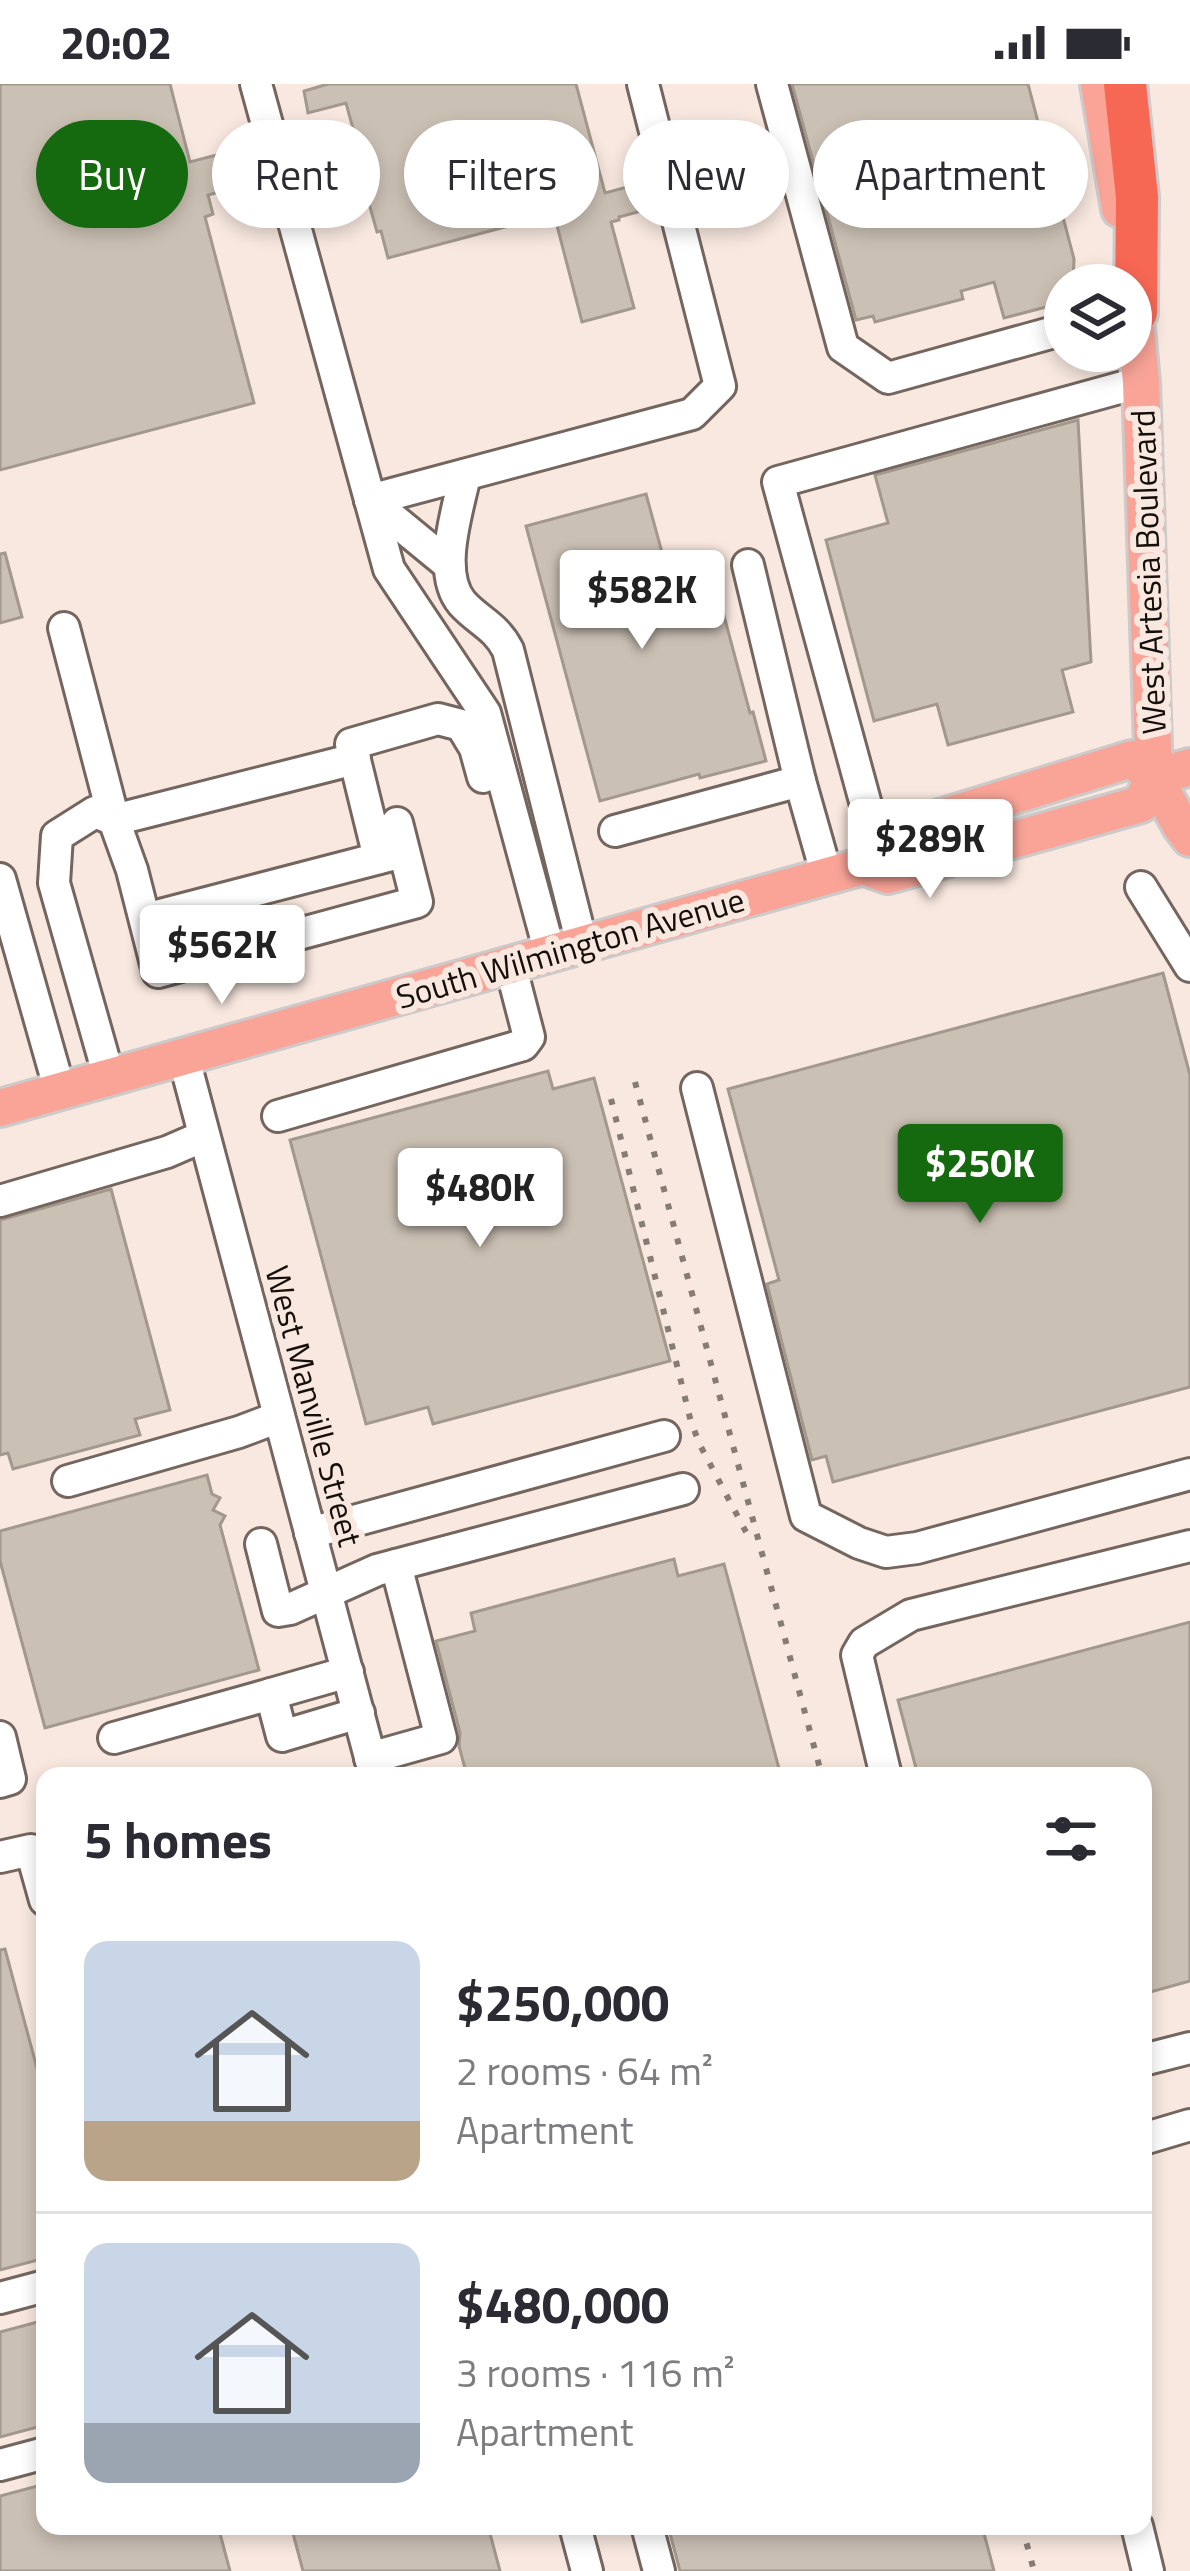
<!DOCTYPE html>
<meta charset="utf-8">
<style>
body{margin:0;font-family:"Titillium Web",sans-serif;background:#f7f7f7;color:#2b2b33;height:100vh;display:flex;flex-direction:column;font-size:45px;white-space:nowrap}
*{box-sizing:border-box;margin:0}
p{font-size:39px;color:#7c7c81}
.icon{flex:none;width:66px;height:66px;fill:none;stroke:currentColor;stroke-width:2;stroke-linecap:round;stroke-linejoin:round}
.map{position:relative;flex:1;overflow:hidden}
.side{position:absolute;left:36px;top:1683px;width:1116px;height:768px;display:flex;flex-direction:column;background:#fff;border-radius:24px;box-shadow:0 6px 18px #0003}
.side>*{flex:none}
.guide{position:absolute;left:36px;top:36px;width:1119px;height:108px;display:flex;gap:24px}
.controls{position:absolute;left:1044px;top:180px;display:grid;gap:24px}
.controls a{display:grid;place-items:center;width:108px;height:108px;border-radius:50%;background:#fff;box-shadow:0 6px 18px #0003;font-size:60px}
.price{position:absolute;translate:-50% -102px;padding:0 27px;border-radius:12px;background:#fff;color:#222;font-size:39px;line-height:78px;filter:drop-shadow(0 3px 6px #0008)}
.price::after{content:'';position:absolute;left:50%;top:72px;width:36px;height:27px;margin-left:-18px;background:inherit;clip-path:polygon(0 0,100% 0,50% 100%)}
.price.selected{background:#15690e;color:#fff}
ul{padding:0;list-style:none}
li{display:flex;align-items:center;gap:36px;height:300px;padding:0 48px}
li+li{border-top:3px solid #e1e1e2}
li span{display:grid;place-items:center;flex:none;width:336px;height:240px;border-radius:24px;color:#555}
li>.icon{margin-inline-start:auto}
span .icon{width:144px;height:144px;fill:#fffc;stroke-width:1}
li b{font-size:51px}
h2{display:flex;justify-content:space-between;align-items:center;height:144px;padding:0 48px;font-size:51px}
.pill{padding:0 42px;border-radius:54px;background:#fff;box-shadow:0 6px 18px #0003;font-size:42px;line-height:108px}
.pill.selected{background:#15690e;color:#fff}
.status{display:flex;justify-content:space-between;align-items:center;height:84px;padding:0 60px;background:#fff;direction:ltr}
.status svg{height:33px;fill:currentColor}
.map>svg:first-child{display:block}
.building{fill:#cbc0b4;stroke:#a3988c;stroke-width:3}
.lines{fill:none;stroke-linecap:round;stroke-linejoin:round}
.minor-casing{stroke:#74665f;stroke-width:36}
.major-casing{stroke:#cccaca;stroke-width:42}
.highway-casing{stroke:#cccaca;stroke-width:48}
.minor{stroke:#fff;stroke-width:30}
.major{stroke:#faa498;stroke-width:36}
.highway{stroke:#f76854;stroke-width:42}
.rail{stroke:#867b75;stroke-width:6;stroke-dasharray:6 12;stroke-linecap:butt}
.labels{text-anchor:middle;stroke-width:12;stroke-linejoin:round;paint-order:stroke}
.street-label{font-size:33px;fill:#150f0c;stroke:#f8e8df}
</style>
<div class="status"><b>20:02</b><svg viewBox="0 0 49 12"><path d="M0 12V9h3v3zM5 12V6h3v6zM10 12V3h3v9zM15 12V0h3v12zM26 1h20v11H26zM47 4h2v5h-2z"/></svg></div>
<div class="map">
<svg width="1190" height="2487" viewBox="0 0 1190 2487">
<rect width="100%" height="100%" fill="#f8e8df"/>
<g class="building">
<path d="M0,0H170L190,78L243,64L252,99L208,111L213,130L205,133L254,319L0,386Z"/>
<path d="M328,0H576L605,109L642,99L649,125L619,133V136L611,138L634,224L582,238L554,130L388,174L381,147L377,148L365,105L309,120L298,79L301,78L295,56L317,50L322,72L358,63L346,19L308,29L304,7Z"/>
<path d="M792,0H1028L1074,175L1073,201H1065V218L1004,234L994,198L961,207L963,215L875,238L873,232L856,236Z"/>
<path d="M1078,336L1091,578L1062,586L1073,628L948,661L937,620L874,637L826,456L888,439L875,391Z"/>
<path d="M646,410L669,494L711,483L750,629L753,628L766,677L700,694L699,690L600,717L526,442Z"/>
<path d="M5,469L22,533L0,539V470Z"/>
<path d="M1163,889L1190,991V1303L833,1398L826,1372L812,1376L767,1200L779,1196L728,1005Z"/>
<path d="M548,987L553,1005L594,994L670,1277L433,1340L428,1323L366,1340L290,1056Z"/>
<path d="M111,1105L170,1326L135,1335L140,1351L13,1385L8,1369L0,1371V1136Z"/>
<path d="M207,1391L212,1410L220,1414L213,1426L225,1432L220,1441L259,1586L45,1644L0,1477V1447Z"/>
<path d="M674,1475L678,1492L724,1480L781,1692H467L459,1662L460,1649L436,1557L475,1547L471,1529Z"/>
<path d="M1190,1538V1897L1143,1910V1692H918L898,1616Z"/>
<path d="M5,1865L45,2014V2174L0,2186V1866Z"/>
<path d="M45,2236V2341L0,2353V2248Z"/>
<path d="M45,2400V2442H218L230,2487H0V2412Z"/>
<path d="M291,2442H488L500,2487H303Z"/>
<path d="M668,2442H982L994,2487H680Z"/>
</g>
<g class="lines">
<defs>
<g id="minor">
<path d="M256,0L389,485L485,629L550,869"/>
<path d="M772,0L843,263L888,294L1065,245"/>
<path d="M465,391C458,426 436,488 462,519C478,537 496,542 508,566L582,860"/>
<path d="M370,416L692,330L720,302L643,0"/>
<path d="M370,416L448,480"/>
<path d="M748,481L800,697L827,792"/>
<path d="M64,544L114,736L132,786L158,888L417,818L397,739"/>
<path d="M615,747L800,697"/>
<path d="M875,754L778,398L1141,298"/>
<path d="M379,774L351,660L438,635L461,641L475,664L483,693"/>
<path d="M0,795L60,1007"/>
<path d="M1141,803L1190,882"/>
<path d="M145,835L399,769"/>
<path d="M183,971L375,1692"/>
<path d="M109,993L54,799L57,752L95,728L114,736L355,675"/>
<path d="M697,1004L806,1432L859,1459L886,1468L917,1464L1190,1390"/>
<path d="M278,1032L523,961L529,953L510,880"/>
<path d="M0,1117L167,1068L204,1052"/>
<path d="M68,1397L239,1348L279,1333"/>
<path d="M310,1449L664,1352"/>
<path d="M261,1460L278,1527L290,1525L377,1486L683,1405"/>
<path d="M348,1588L271,1610L282,1652L359,1629"/>
<path d="M0,1653L10,1695L0,1698"/>
<path d="M114,1654L271,1610"/>
<path d="M370,1674L441,1654L396,1481"/>
<path d="M886,1692L857,1571L864,1559L911,1531L1190,1462"/>
<path d="M0,1773L31,1766L45,1816"/>
<path d="M1143,1976L1190,1964"/>
<path d="M1143,2055L1190,2041"/>
<path d="M0,2214L45,2202"/>
<path d="M0,2381L45,2369"/>
<path d="M575,2442L587,2487"/>
<path d="M647,2442L659,2487"/>
<path d="M1137,2442L1148,2487"/>
</g>
<g id="major">
<path d="M1099,0L1120,125"/>
<path d="M1132,204L1141,298L1154,693L1181,742L1190,754"/>
<path d="M863,782L875,754L1132,675L1154,693"/>
<path d="M0,1024L863,782L888,791L1141,720L1154,693L1190,683"/>
</g>
<path id="highway" d="M1125,0L1137,113L1136,228"/>
</defs>
<use href="#minor" class="minor-casing"/>
<use href="#major" class="major-casing"/>
<use href="#highway" class="highway-casing"/>
<use href="#minor" class="minor"/>
<use href="#major" class="major"/>
<use href="#highway" class="highway"/>
<g class="rail">
<path d="M635,998L822,1692"/>
<path d="M611,1015L691,1338L700,1361L746,1448"/>
<path d="M1022,2442L1034,2487"/>
</g>
</g>
<g class="labels">
<g class="street-label">
<text transform="translate(1148 488) rotate(-92)" y="12">West Artesia Boulevard</text>
<text transform="translate(570 864) rotate(-16)" y="12">South Wilmington Avenue</text>
<text transform="translate(314 1322) rotate(75)" y="12">West Manville Street</text>
</g>
</g>
</svg>
<div class="controls">
<a><svg class="icon" aria-label="layers" viewBox="0 0 24 24"><path d="M12 4l9 5-9 5-9-5zM3 14l9 5 9-5"/></svg></a>
</div>
<b class="price" style="left:642px;top:568px">$582K</b>
<b class="price" style="left:930px;top:817px">$289K</b>
<b class="price" style="left:222px;top:923px">$562K</b>
<b class="price selected" style="left:980px;top:1142px">$250K</b>
<b class="price" style="left:480px;top:1166px">$480K</b>
<div class="guide">
<a class="pill selected">Buy</a>
<a class="pill">Rent</a>
<a class="pill">Filters</a>
<a class="pill">New</a>
<a class="pill">Apartment</a>
</div>
<section class="side">
<h2>5 homes<svg class="icon" aria-label="filters" viewBox="0 0 24 24"><path d="M4 7h16M4 17h16"/><circle cx="9" cy="7" r="2"/><circle cx="15" cy="17" r="2"/></svg></h2>
<ul>
<li><span style="background:linear-gradient(#c9d6e8 75%,#b9a48a 0)"><svg class="icon" aria-label="home" viewBox="0 0 24 24"><path d="M3 11l9-7 9 7M6 9v11h12V9"/></svg></span><div><b>$250,000</b><p>2 rooms · 64 m²</p><p>Apartment</p></div></li>
<li><span style="background:linear-gradient(#c9d6e8 75%,#9aa5b1 0)"><svg class="icon" aria-label="home" viewBox="0 0 24 24"><path d="M3 11l9-7 9 7M6 9v11h12V9"/></svg></span><div><b>$480,000</b><p>3 rooms · 116 m²</p><p>Apartment</p></div></li>
</ul>
</section>
</div>
